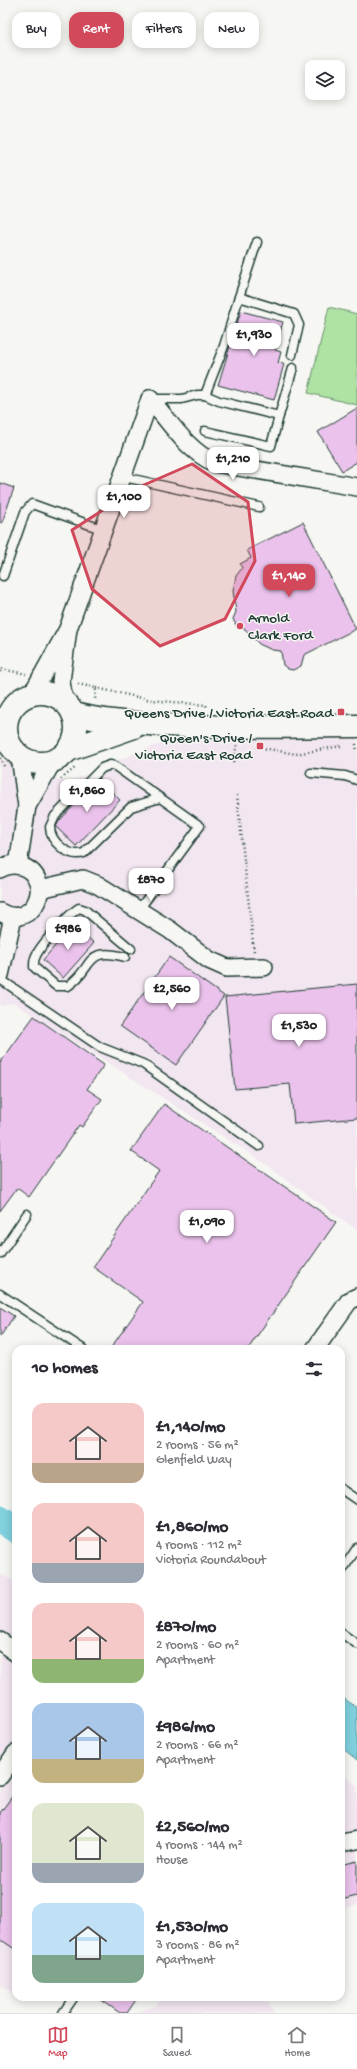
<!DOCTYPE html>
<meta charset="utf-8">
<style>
body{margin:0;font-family:"Gochi Hand",sans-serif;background:#f2f2f3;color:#2b2b33;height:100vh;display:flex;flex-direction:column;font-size:15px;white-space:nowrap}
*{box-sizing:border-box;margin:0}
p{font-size:13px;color:#7c7c81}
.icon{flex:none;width:22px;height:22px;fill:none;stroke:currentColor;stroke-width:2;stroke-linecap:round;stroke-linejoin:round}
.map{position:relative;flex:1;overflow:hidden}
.side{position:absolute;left:12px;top:1345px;width:333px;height:656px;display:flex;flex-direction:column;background:#fff;border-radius:12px;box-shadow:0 2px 10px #0003}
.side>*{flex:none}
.guide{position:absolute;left:12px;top:12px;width:333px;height:36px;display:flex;gap:8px}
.tools{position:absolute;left:305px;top:60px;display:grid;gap:8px}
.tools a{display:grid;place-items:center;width:40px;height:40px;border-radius:8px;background:#fff;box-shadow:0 2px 10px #0003;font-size:20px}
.price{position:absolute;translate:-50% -34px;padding:0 9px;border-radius:8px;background:#fff;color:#222;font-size:13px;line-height:26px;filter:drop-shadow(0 1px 2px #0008)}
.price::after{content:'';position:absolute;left:50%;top:24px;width:12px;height:9px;margin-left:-6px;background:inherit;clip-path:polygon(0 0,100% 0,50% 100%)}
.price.on{background:#d1495b;color:#fff}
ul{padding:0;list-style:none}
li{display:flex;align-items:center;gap:12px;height:100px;padding:0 20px}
li span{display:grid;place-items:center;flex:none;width:112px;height:80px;border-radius:12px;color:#555}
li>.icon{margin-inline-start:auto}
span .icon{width:48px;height:48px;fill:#fffc;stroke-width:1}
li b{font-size:17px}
h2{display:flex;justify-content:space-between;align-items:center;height:48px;padding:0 20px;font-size:17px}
.tag{padding:0 14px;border-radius:12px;background:#fff;box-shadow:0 2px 10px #0003;font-size:14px;line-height:36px}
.tag.on{background:#d1495b;color:#fff}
.tab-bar{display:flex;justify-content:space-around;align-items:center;height:56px;border-top:1px solid #e1e1e2;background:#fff;font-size:11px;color:#7c7c81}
.tab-bar a{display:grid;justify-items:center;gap:2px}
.tab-bar .on{color:#d1495b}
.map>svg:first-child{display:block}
.built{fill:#f2e6f0}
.green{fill:#afe3a4;stroke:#67906c}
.water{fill:#80d0dd;stroke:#599599}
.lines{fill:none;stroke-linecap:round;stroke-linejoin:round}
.river{stroke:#80d0dd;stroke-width:27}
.building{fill:#eac2eb;stroke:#1f3d34}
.service-casing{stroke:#1f3d34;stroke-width:11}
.minor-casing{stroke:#1f3d34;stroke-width:20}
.primary-casing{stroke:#1f3d34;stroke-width:25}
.path{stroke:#1f3d34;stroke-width:2.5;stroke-dasharray:1 3;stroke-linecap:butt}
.service{stroke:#f6f6f2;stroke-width:8}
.minor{stroke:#f6f6f2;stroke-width:17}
.primary{stroke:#f6f6f2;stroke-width:22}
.marked{fill:#d1495b;fill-opacity:0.2;stroke:#d1495b;stroke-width:3;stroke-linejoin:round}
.poi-dot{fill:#d1495b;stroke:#f6f6f2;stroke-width:1.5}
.labels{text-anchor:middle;stroke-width:3;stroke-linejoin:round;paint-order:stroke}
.poi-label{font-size:15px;fill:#1f3d34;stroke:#f6f6f2;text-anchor:end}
</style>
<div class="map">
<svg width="357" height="2013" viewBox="0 0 357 2013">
<rect width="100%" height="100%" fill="#f6f6f2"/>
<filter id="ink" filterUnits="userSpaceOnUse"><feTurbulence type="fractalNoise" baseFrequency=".025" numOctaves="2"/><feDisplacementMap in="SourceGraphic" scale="8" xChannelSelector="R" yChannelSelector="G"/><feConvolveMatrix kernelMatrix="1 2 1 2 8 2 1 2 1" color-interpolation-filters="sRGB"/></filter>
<g filter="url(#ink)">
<g class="built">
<path d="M190,732L357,739V1230L260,1160L14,1003L0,1006V757L10,764L70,783L103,766Z"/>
<path d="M0,1574L16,1582V1994L0,1985Z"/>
<path d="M341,1771L357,1787V1905L341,1910Z"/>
<path d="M162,1997H266L274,2013H135L156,2006Z"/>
</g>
<path class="green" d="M329,307L357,314V405L308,393Z"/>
<path class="water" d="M341,1696L357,1708V1760L341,1747Z"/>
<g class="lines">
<path class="river" d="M0,1519L16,1530"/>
</g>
<g class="building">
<path d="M241,311L283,322L275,350L281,352L278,363L284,364L274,400L218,385Z"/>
<path d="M357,408V462L342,471L318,432Z"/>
<path d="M0,483L14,488L2,523L0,522Z"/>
<path d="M303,522L356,629L304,655L301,666L293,670L288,669L283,665L281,651L272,650L259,644L245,629L237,627L233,619L236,612L233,591L236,576L242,568L240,564L251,558L247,550Z"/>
<path d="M99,779L120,800L76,846L56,827L59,821Z"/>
<path d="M73,925L94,943L63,978L43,960Z"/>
<path d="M169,957L224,996L176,1065L120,1026Z"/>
<path d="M357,984V1118L294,1124L290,1084L235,1089L225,997Z"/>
<path d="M34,1016L104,1065L87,1089L102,1099L82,1127L79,1125L29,1197L17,1188L0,1211V1063Z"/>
<path d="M164,1104L336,1222L248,1349H110L143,1302L93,1267L159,1171L131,1151Z"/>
<path d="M0,1307L14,1316L0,1337Z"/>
<path d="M16,1791V1950L0,1939V1813Z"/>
<path d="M357,1861V1896L341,1900V1865Z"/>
<path d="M97,1997H138L127,2013H120Z"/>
</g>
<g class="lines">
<defs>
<g id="service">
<path d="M239,297L257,242"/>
<path d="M205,395L224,346L239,297L294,314L299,325L292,355"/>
<path d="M151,399H182L197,395H205L219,401L279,416L271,446L205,431"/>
<path d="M279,416L293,368"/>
<path d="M124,477L259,507"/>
<path d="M3,576L25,512L32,504L104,530"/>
<path d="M311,773L345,776L357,780"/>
<path d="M138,911L200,826L115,766L110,765L102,768L55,816L50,827C50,842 69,858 84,853L131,807L160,798"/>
<path d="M125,957C83,946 95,968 68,986H56L34,967C34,964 34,960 35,958C39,946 69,914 79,908L85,910L131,949"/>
<path d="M0,979L100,1047L143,1064L259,1146"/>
<path d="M0,1254L27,1214"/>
<path d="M0,1294L83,1349"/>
<path d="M341,1489L357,1500"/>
<path d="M341,1572L357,1548"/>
<path d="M341,1633L357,1644"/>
<path d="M63,2013L74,1997"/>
</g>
<g id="minor">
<path d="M150,399C170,422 187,451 215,463L357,487"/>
<path d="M68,629L150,399"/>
<path d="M32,694L68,629L61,681L64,703"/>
<path d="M27,806L53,761"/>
<path d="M18,865L27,806L20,756"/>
<path d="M0,869C6,865 14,864 21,866C57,878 34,932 0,912"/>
<path d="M40,889L83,879L98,885L170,930L209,960L227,968L264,967"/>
<path d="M0,975L13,917"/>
<path d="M315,1349L349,1301L357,1297"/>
<path d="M0,1641L16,1653"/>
<path d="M0,1776L16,1753"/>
<path d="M341,1843L357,1840"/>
</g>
<g id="primary">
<circle cx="41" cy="728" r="35"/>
<path d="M73,714C109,723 147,724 184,726C242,728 299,726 357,726"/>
<path d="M68,750L134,727"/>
</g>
</defs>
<use href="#service" class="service-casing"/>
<use href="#minor" class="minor-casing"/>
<use href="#primary" class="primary-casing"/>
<g class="path">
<path d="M0,672L1,669L26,674"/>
<path d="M78,684L96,688L95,700"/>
<path d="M96,688L151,700L206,705L207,708"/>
<path d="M356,744L357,751"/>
<path d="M257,747L296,754L341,746"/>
<path d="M0,758L4,766"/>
<path d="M233,762L237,745"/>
<path d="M61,779L76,767"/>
<path d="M237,795L254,952"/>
</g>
<use href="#service" class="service"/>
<use href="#minor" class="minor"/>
<use href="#primary" class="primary"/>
</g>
</g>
<path class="marked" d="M192,464L248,502L255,561L225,619L160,646L92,589L72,530L137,488Z"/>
<g class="poi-dot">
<circle cx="240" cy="626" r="4"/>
<rect x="337" y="708" width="8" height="8" rx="2"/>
<rect x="256" y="742" width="8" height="8" rx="2"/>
</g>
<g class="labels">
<g class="poi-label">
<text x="248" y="622" text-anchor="start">Arnold<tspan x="248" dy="17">Clark Ford</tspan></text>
<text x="333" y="717">Queens Drive / Victoria East Road</text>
<text x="252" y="742">Queen's Drive /<tspan x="252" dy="17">Victoria East Road</tspan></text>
</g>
</g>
</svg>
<div class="tools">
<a><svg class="icon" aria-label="layers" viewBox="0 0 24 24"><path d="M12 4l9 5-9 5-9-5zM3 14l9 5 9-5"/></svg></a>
</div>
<b class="price" style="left:254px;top:357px">£1,930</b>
<b class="price" style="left:233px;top:481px">£1,210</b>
<b class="price" style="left:124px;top:519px">£1,100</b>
<b class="price on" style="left:289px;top:598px">£1,140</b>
<b class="price" style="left:87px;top:813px">£1,860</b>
<b class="price" style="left:151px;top:902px">£870</b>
<b class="price" style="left:68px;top:951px">£986</b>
<b class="price" style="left:172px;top:1011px">£2,560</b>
<b class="price" style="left:299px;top:1048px">£1,530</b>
<b class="price" style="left:207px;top:1244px">£1,090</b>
<div class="guide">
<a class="tag">Buy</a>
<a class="tag on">Rent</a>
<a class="tag">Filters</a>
<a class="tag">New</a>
</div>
<section class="side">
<h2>10 homes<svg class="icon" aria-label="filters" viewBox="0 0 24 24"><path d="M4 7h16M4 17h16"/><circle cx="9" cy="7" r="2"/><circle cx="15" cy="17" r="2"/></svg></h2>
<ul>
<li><span style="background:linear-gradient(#f6c9c9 75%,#b9a48a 0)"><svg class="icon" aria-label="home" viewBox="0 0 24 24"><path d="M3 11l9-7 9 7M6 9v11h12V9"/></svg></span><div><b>£1,140/mo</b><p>2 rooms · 56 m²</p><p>Glenfield Way</p></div></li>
<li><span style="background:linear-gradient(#f6c9c9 75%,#9aa5b1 0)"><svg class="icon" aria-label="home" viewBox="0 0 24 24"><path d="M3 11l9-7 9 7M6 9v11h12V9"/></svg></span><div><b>£1,860/mo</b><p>4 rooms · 112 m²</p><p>Victoria Roundabout</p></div></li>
<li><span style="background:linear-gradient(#f6c9c9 70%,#8fb573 0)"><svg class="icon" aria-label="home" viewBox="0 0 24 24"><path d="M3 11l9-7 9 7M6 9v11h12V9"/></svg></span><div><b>£870/mo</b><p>2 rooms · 60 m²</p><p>Apartment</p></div></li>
<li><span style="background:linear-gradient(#a9c7e8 70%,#c2b280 0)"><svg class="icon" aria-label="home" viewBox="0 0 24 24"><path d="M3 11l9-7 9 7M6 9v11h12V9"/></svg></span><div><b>£986/mo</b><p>2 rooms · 66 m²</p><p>Apartment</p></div></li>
<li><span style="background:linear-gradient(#dfe7d0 75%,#9aa5b1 0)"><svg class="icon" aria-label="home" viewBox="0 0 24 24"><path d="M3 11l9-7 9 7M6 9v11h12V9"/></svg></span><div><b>£2,560/mo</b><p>4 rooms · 144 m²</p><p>House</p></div></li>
<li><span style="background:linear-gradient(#bfe0f5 65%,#7fa58c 0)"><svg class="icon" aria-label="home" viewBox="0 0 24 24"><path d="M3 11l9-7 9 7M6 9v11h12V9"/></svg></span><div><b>£1,530/mo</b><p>3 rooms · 86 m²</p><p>Apartment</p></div></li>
</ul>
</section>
</div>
<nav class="tab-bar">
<a class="on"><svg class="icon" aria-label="map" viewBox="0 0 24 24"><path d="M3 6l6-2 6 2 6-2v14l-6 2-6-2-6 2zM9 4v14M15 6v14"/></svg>Map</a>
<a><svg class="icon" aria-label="saved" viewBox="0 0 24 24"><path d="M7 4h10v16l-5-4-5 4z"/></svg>Saved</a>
<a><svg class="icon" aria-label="home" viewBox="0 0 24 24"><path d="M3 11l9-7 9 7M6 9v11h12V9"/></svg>Home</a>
</nav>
